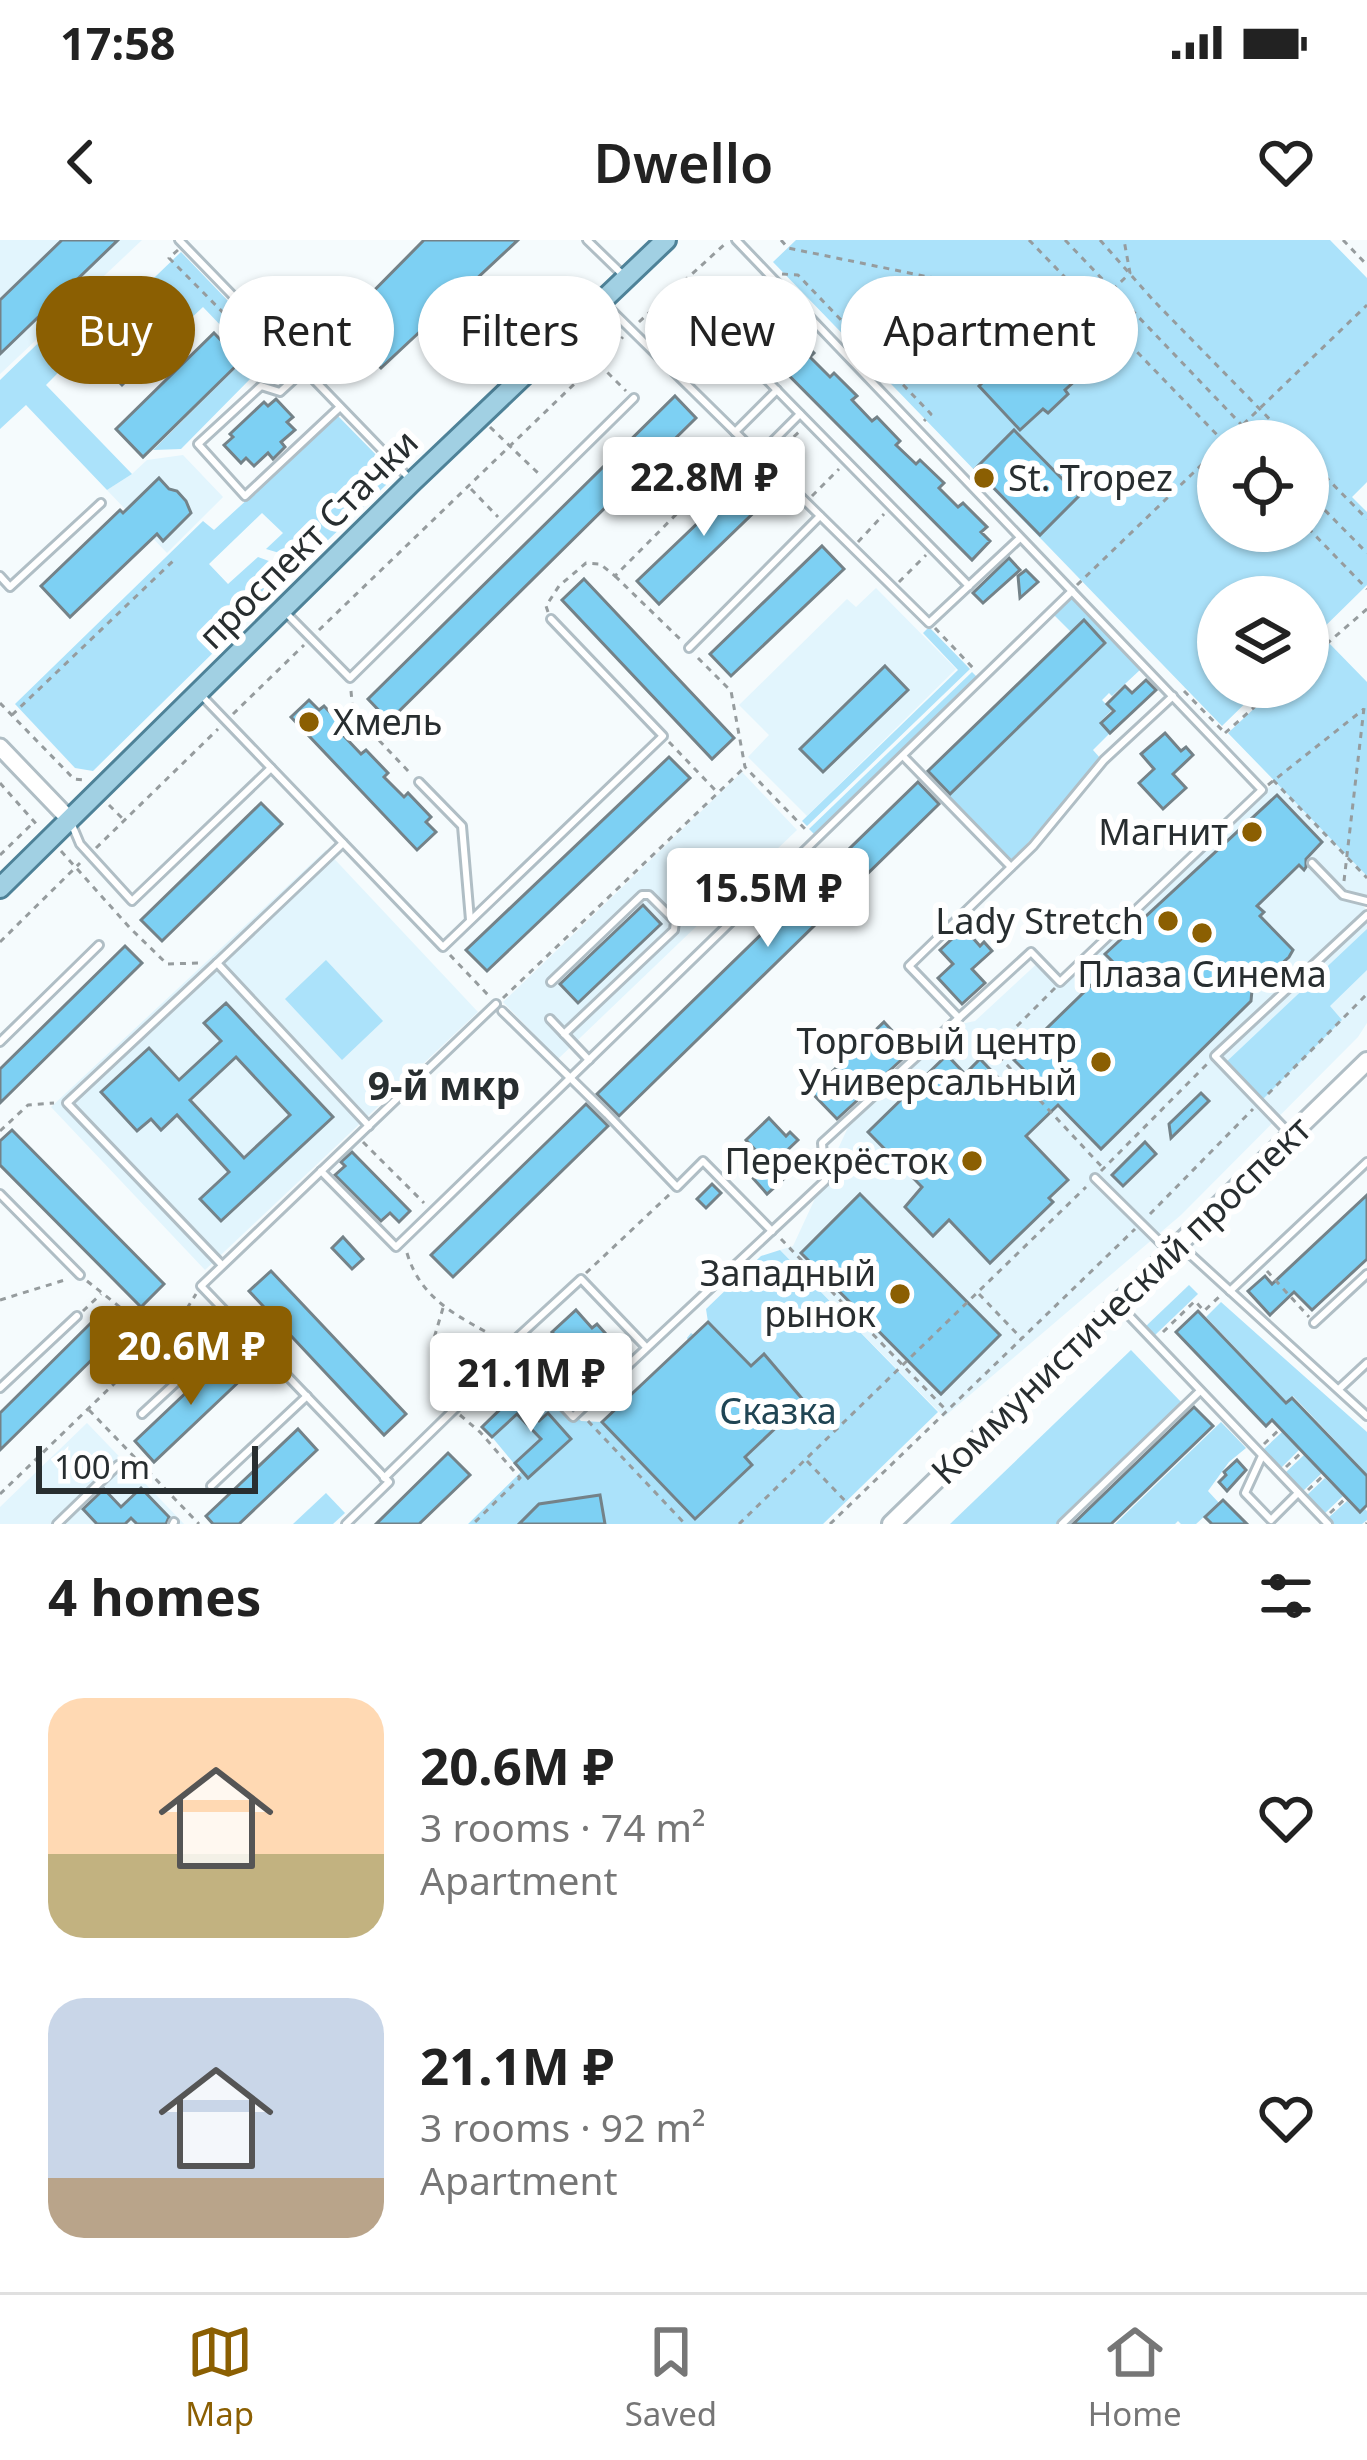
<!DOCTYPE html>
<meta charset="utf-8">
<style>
body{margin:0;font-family:"Noto Sans",sans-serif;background:#f2f2f2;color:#222;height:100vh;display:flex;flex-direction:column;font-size:45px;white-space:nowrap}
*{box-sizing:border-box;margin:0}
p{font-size:39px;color:#767676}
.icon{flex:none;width:66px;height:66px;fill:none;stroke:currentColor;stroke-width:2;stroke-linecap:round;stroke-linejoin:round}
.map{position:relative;height:1284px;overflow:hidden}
.drawer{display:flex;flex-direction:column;background:#fff;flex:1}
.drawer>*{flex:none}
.banner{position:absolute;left:36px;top:36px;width:1296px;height:108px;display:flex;gap:24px}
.fabs{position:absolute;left:1197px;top:180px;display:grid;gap:24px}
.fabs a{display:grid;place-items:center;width:132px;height:132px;border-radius:50%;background:#fff;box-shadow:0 3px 9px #0004;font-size:60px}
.scale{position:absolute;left:36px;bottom:30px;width:222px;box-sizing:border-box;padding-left:12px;border:6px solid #282e30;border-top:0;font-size:33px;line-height:42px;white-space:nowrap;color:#282e30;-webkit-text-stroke:9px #fff;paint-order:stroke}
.price{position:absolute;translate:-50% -102px;padding:0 27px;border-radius:12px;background:#fff;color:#222;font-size:39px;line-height:78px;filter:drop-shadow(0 3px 6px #0008)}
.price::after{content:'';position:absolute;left:50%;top:72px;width:36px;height:27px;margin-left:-18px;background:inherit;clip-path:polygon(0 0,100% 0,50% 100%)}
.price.current{background:#8b5f02;color:#fff}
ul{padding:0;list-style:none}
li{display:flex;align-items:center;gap:36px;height:300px;padding:0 48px}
li span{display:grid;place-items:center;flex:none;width:336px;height:240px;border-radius:36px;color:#555}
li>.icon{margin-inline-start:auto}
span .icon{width:144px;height:144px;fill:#fffc;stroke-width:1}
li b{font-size:51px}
h2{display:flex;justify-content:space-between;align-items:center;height:144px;padding:0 48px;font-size:51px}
.pill{padding:0 42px;border-radius:54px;background:#fff;box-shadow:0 3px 9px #0004;font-size:42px;line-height:108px}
.pill.current{background:#8b5f02;color:#fff}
.status{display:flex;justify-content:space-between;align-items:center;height:84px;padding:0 60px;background:#fff;direction:ltr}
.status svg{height:33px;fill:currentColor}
header{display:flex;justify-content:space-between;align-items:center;height:156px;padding:0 48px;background:#fff;font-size:54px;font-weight:600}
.menu{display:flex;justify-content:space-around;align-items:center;height:168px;border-top:3px solid #e0e0e0;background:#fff;font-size:33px;color:#767676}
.menu a{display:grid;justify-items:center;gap:6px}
.menu .current{color:#8b5f02}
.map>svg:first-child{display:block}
.built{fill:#e2f5fd}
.green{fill:#abe2fa;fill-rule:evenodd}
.building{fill:#7dd0f3;stroke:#748288;stroke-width:3;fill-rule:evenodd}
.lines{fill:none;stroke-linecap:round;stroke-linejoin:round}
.service-casing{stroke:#b0bec5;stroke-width:12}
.tertiary-casing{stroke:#b0bec5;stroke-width:21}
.secondary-casing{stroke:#b0bec5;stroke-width:22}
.primary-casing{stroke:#4e8298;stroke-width:24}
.path{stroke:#969c9e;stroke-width:3;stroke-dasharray:6 6;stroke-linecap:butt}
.service{stroke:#fff;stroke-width:6}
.tertiary{stroke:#fff;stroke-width:15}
.secondary{stroke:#fff;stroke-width:16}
.primary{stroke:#a1d0e3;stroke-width:18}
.poi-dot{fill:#8b5f02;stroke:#fff;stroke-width:4.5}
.labels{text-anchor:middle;stroke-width:12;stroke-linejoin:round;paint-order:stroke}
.poi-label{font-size:36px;fill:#282e30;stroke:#fff;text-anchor:end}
.street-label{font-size:36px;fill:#282e30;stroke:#fff}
.park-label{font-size:36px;fill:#204554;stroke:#fff}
.neighbourhood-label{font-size:39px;font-weight:bold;fill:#282e30;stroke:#fff}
</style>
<div class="status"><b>17:58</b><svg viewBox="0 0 49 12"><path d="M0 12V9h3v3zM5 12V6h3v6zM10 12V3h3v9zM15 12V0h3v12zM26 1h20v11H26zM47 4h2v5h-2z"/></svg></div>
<header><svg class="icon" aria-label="back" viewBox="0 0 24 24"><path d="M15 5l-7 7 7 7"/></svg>Dwello<svg class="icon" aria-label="heart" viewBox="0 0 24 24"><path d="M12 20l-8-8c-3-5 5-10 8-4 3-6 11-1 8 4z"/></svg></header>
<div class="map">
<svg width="1367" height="1284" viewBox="0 0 1367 1284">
<rect width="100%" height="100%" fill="#f5fbfd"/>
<g class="built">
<path d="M0,0H142L0,134Z"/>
<path d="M183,215L223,257L167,313L107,250L132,234L147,220Z"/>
<path d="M876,348L956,429L807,576L748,517L769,495L739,465L847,359L856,367Z"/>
<path d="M742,532L797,590L558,819L503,762Z"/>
<path d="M1277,540L1367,636V660L1362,665L1367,671V783L1358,797L1181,975L944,1177L780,1010L793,1006L850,883L951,786L975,781L1041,720L1062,739Z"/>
<path d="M326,610L478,772L205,1030L51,867Z"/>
<path d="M87,1183L184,1284H0V1267Z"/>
</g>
<g class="green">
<path d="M796,0H1330L1367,38V242L1352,257L1367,272V345L1308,403V357H1218V447H1262L1222,486L773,22ZM1218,201H1308V291H1218Z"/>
<path d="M181,12L285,120L268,135L255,134L181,209L153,210L249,115L203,67L170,98L132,59Z"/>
<path d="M88,55L112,78L46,145L132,234L107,250L26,165L0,189V140Z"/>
<path d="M338,176L390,229L391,235L386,245L306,321L266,309L283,293L262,273L209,324L228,344L258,317L296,331L93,531L75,528L15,464L203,281L214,290Z"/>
<path d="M1071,357L1141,429L1112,456L1109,453L1102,460L1112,470L1100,482L1110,493L1093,510L1101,519L1012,621L949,556L1107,403L1084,380L1071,392L1053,374Z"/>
<path d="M929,387L970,429L807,586L802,581L958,430L923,393Z"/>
<path d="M1327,401L1367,442V636L1228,493L1277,447H1308V418Z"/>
<path d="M972,432L978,438L815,595L809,589Z"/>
<path d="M1367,689V730L1330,766L1342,780L1259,863L1223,825Z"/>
<path d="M326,720L383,781L342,820L285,759Z"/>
<path d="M780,1010L938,1172L823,1284H468L521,1232L482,1185L515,1153L521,1156L539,1139L581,1181L602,1182L688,1100L687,1098L691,1093L694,1095L708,1082L706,1069L761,1016Z"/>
<path d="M1189,1045L1198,1054L1154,1096L1145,1087Z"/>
<path d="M1221,1062L1367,1192V1234L1293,1156L1286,1161L1206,1077Z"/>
<path d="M1131,1110L1182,1163L1056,1284H950Z"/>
<path d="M1221,1182L1246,1208L1229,1222L1208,1251L1219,1263L1196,1284H1181L1178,1281L1175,1284H1115Z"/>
<path d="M1282,1192L1299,1210L1281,1228L1263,1210Z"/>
<path d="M1304,1215L1322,1233L1303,1251L1285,1233Z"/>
<path d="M1325,1238L1343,1256L1324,1274L1306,1256Z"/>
<path d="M326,1253L345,1273L333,1284H293Z"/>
<path d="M1347,1261L1359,1273L1365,1269L1367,1271V1280L1362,1284H1334L1328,1278Z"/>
</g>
<g class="building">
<path d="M62,0H118L0,114V60Z"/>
<path d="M424,0H518L381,128L338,87Z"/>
<path d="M732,42L742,52L746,48L770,71L766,75L785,94L790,89L814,113L810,117L830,137L834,133L857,156L852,160L872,181L877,177L900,201L896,205L916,224L920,220L944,243L939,248L958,267L963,263L987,287L981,292L990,301L972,320L714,60Z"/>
<path d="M131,59L170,98L122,145L83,106Z"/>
<path d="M1076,91L1100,118L1065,150L1068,154L1048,173L1043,169L1020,190L979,146L1005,121L1010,127L1039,100L1051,113Z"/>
<path d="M214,93L241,121L143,217L116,189Z"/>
<path d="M675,156L696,178L389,481L368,459Z"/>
<path d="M276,159L293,177L287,182L295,190L281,202L285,207L273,219L268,213L254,226L246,218L241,223L224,205L233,197L230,194L264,162L268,166Z"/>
<path d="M1014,190L1079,256L1040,295L975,229Z"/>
<path d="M749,234L771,256L659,364L637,341Z"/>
<path d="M159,238L169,249L177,251L186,261L191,273L163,301L157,294L70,377L41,346L120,270L123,273Z"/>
<path d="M822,306L844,329L731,436L710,414Z"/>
<path d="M1009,318L1020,330L983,363L973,353Z"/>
<path d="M1026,330L1038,342L1020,358L1018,336Z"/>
<path d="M584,339L734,498L712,519L562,360Z"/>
<path d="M1084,380L1105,403L950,554L928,531Z"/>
<path d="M885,426L908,450L823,532L800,509Z"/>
<path d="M1146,440L1156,450L1110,493L1101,483L1114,471L1107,464L1125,446L1132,453Z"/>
<path d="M309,460L319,470L324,466L346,489L342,494L361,514L366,510L388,533L384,537L404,557L408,553L431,577L426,582L436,592L417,610L291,477Z"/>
<path d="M1165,493L1181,511L1186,507L1193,515L1173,534L1186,548L1163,569L1139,543L1154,529L1141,514Z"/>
<path d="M669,517L690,538L487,731L466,710Z"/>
<path d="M918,542L939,564L619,876L597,854Z"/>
<path d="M1277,555L1322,602L1306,619V627L1304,630L1299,625L1257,666L1264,672L1260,676L1293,710L1289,717L1252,750L1251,761L1101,909L1058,865L1026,896L1068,940L1049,958L1053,962L990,1023L949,980L933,996L905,967L922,947L868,892L947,815L965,834L980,819L1011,851L1029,835L1014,820L1114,723L1105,714Z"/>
<path d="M261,563L282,584L162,701L141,680Z"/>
<path d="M643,665L661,684L578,763L560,744Z"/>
<path d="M964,688L980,706L984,702L992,711L972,729L985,743L962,764L938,738L953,724L940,710Z"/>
<path d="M125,706L142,723L0,863V829Z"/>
<path d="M226,763L333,877L221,981L200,959L229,932L177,875L161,890L151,879L137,891L101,852L149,808L179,840L221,801L204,783ZM236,817L290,875L244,918L190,860Z"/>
<path d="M884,782L911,811L837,879L811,852Z"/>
<path d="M1201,853L1209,861L1171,898L1169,884Z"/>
<path d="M586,864L608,886L453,1037L431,1015Z"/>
<path d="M769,878L786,896L790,892L798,900L778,919L790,933L767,954L744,928L759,914L746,900Z"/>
<path d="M12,890L164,1044L141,1067L0,925V901Z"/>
<path d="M1145,902L1156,914L1123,946L1112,935Z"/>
<path d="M352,912L410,971L399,982L390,973L381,981L335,935L345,926L341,922Z"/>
<path d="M712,944L721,953L706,968L697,959Z"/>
<path d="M860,954L1000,1095L941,1154L801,1013Z"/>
<path d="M1367,955V1019L1312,1070L1294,1052L1270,1075L1248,1051L1265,1036L1272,1044Z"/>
<path d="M343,997L363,1019L352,1029L332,1008Z"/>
<path d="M271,1031L406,1174L384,1195L249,1051Z"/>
<path d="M104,1070L123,1089L0,1210V1173Z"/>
<path d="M576,1070L592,1088L597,1084L605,1093L584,1112L597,1125L574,1146L550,1120L565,1106L552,1092Z"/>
<path d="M1198,1071L1286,1163L1292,1158L1367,1236V1265L1360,1272L1272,1180L1266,1186L1176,1092Z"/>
<path d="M708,1082L751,1126L764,1114L804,1161L745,1217L752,1225L695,1279L602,1182Z"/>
<path d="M227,1114L246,1135L154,1222L135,1201Z"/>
<path d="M515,1155L539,1181L548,1173L571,1199L528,1238L515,1223L541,1199L517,1174L492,1197L482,1187Z"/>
<path d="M1194,1167L1213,1186L1111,1284H1073Z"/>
<path d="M298,1189L317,1210L239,1284H213L206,1276Z"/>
<path d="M448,1213L470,1235L419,1284H376Z"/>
<path d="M1237,1220L1246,1230L1227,1251L1219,1242L1226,1235L1224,1232Z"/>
<path d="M141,1248L169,1277L166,1284H137L131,1278L125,1284H97L83,1269L104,1249L121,1267Z"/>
<path d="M600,1255L605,1284H519L539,1264Z"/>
<path d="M1223,1260L1247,1284H1212L1205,1277Z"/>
</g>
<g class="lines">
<defs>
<g id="service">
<path d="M179,0L410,239"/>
<path d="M587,0L623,35"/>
<path d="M604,63L929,383L1020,298"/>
<path d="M666,124L708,80L969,346"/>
<path d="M304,130L280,152L261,146L198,204L245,256L340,167"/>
<path d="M735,192L777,150"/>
<path d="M759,215L800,174"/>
<path d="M0,336L10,347L101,263"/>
<path d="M286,373L350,438L634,158"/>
<path d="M689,408L820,276"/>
<path d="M201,455L443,707L663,496L551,379"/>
<path d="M903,516L1011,627"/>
<path d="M419,542L462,586L470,680"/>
<path d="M72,585L80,604L132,661L271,528"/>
<path d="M343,603L217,723L369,886"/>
<path d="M1312,623L1343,655L1367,661"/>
<path d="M217,723L67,863L221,1024"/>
<path d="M551,742L642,655H649L675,681L674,690L564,794"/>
<path d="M502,771L607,874L677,947L703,921L772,991"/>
<path d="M959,778L909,726L1033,606L1104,520L1173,456"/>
<path d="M550,779L589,820"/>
<path d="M0,802L99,705"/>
<path d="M1289,893L1215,816L1367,675"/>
<path d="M321,931L396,1007L1072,351"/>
<path d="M1095,938L1168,1010"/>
<path d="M0,954L80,1035"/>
<path d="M1181,1006L1367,1176"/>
<path d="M1230,1051L1367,922"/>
<path d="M1119,1065L1328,1284"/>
<path d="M1314,1083L1367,1034"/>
<path d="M646,1107L581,1039L507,1107L573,1177L825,941L822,903L1031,712L1060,742L1262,550L736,0"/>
<path d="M0,1148L77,1076"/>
<path d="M1339,1149L1367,1123"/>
<path d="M142,1174L238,1085"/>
<path d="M1262,1216L1245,1253L1271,1280L1298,1253"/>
<path d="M384,1238L512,1113"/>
<path d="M211,1246L307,1156"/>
<path d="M57,1284L118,1225"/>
<path d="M173,1284L174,1282"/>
<path d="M346,1284L389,1242L201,1046L496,764"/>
<path d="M1062,1284L1200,1151"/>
</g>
<path id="tertiary" d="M0,507L70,580"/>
<path id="secondary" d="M891,1284L1367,821"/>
<path id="primary" d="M0,648L412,242L666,0"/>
</defs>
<use href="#service" class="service-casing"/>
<use href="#tertiary" class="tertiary-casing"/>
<use href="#secondary" class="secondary-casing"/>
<use href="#primary" class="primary-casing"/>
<g class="path">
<path d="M781,0L788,8L1060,64L1094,68L1130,33L1124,0"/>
<path d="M1029,0L1223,201"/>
<path d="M1065,0L1257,201"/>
<path d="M1100,0L1154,61L1291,201"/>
<path d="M1343,0L1367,25"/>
<path d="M178,10L169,18L285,135"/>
<path d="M782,34L798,35L931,174L924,181"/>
<path d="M639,82L725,4"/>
<path d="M599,124L626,151"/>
<path d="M490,187L539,234"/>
<path d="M1226,201L1367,65"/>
<path d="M785,205L800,191"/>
<path d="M1308,219L1367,279"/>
<path d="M471,249L498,277"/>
<path d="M1308,253L1367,313"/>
<path d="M812,256L839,229"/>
<path d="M1308,288L1367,349"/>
<path d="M858,302L884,274"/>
<path d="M615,336L683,402"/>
<path d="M899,342L926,315"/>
<path d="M1077,345L1218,209"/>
<path d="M548,372L546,366L559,346L586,323L600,324L615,336L737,213"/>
<path d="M935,388L974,429"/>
<path d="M319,390L623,97"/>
<path d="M698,418L731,451L745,527L806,590"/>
<path d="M1308,420L1367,369"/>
<path d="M351,451L353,473L410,533"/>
<path d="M1184,451L1225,493"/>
<path d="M0,463L74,539L86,540"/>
<path d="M233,474L304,405"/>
<path d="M12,475L173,321"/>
<path d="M1225,493L1277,447"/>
<path d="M669,502L716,551"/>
<path d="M1273,540L1367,638"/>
<path d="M0,543L39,587"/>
<path d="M1268,545L1364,469"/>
<path d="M109,565L123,579"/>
<path d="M96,608L218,489"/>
<path d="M61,611L130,688L167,724L201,723"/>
<path d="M0,615L33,583"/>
<path d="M1344,641L1364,468L1367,466"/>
<path d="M0,702L80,623"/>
<path d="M450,715L489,756"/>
<path d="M1055,748L993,810L1102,927"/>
<path d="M503,758L745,527"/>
<path d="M1268,854L1367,754"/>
<path d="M0,891L28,865L54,863"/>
<path d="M363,902L424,963"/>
<path d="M1101,931L1208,823"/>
<path d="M1150,974L1253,869"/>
<path d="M781,999L945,1169"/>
<path d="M407,1013C421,1060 458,1076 497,1098"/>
<path d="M1267,1031L1309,1077"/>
<path d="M586,1033L671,953"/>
<path d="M87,1041L159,1098"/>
<path d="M979,1054L1022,1099"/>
<path d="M0,1060L68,1039"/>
<path d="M443,1068L432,1105L449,1158"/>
<path d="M83,1071L101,1054"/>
<path d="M1163,1092L1195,1061L1204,1071L1220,1056"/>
<path d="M89,1170L199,1284"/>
<path d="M460,1175L480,1192L520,1238L473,1284"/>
<path d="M588,1181L685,1284"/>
<path d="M1264,1204L1280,1189"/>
<path d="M807,1221L849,1265"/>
<path d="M1286,1227L1302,1212"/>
<path d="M1308,1250L1324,1235"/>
<path d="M0,1254L179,1081L196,1054"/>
<path d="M1330,1273L1346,1258"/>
<path d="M739,1284L1086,947"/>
<path d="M830,1284L1135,989"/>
<path d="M1366,1284L1367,1283"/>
</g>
<use href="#service" class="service"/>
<use href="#tertiary" class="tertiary"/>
<use href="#secondary" class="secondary"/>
<use href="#primary" class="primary"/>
</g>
<g class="poi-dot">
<circle cx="984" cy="238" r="12"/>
<circle cx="309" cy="482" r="12"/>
<circle cx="1252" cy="592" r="12"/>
<circle cx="1168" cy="681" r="12"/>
<circle cx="1202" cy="693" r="12"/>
<circle cx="1101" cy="822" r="12"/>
<circle cx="972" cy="921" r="12"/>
<circle cx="900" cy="1054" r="12"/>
</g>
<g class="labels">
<g class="poi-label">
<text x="1008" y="251" text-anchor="start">St. Tropez</text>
<text x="333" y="495" text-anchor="start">Хмель</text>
<text x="1228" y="605">Магнит</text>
<text x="1144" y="694">Lady Stretch</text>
<text x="1202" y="747" text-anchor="middle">Плаза Синема</text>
<text x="1077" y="814">Торговый центр<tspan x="1077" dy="41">Универсальный</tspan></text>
<text x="948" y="934">Перекрёсток</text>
<text x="876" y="1046">Западный<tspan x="876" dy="41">рынок</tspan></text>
</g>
<g class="street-label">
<text transform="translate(308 299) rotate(-45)" y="13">проспект Стачки</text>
<text transform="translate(1121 1060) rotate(-44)" y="13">Коммунистический проспект</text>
</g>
<g class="park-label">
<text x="778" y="1184">Сказка</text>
</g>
<g class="neighbourhood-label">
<text x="444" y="860">9-й мкр</text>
</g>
</g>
</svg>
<div class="fabs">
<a><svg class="icon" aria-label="locate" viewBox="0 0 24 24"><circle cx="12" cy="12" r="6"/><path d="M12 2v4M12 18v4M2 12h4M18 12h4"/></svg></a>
<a><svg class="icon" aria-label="layers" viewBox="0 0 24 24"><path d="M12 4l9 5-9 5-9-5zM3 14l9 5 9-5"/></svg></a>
</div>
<div class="scale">100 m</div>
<b class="price" style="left:704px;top:299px">22.8M ₽</b>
<b class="price" style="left:768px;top:710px">15.5M ₽</b>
<b class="price current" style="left:191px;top:1168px">20.6M ₽</b>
<b class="price" style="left:531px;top:1195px">21.1M ₽</b>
<div class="banner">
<a class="pill current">Buy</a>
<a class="pill">Rent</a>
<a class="pill">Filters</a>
<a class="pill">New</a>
<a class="pill">Apartment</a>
</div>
</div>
<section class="drawer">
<h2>4 homes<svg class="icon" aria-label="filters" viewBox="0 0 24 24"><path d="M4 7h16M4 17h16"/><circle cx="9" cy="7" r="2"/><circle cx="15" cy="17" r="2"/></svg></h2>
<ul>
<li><span style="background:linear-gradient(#ffd9b3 65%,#c2b280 0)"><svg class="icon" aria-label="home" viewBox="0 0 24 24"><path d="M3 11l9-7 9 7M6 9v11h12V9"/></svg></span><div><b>20.6M ₽</b><p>3 rooms · 74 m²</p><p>Apartment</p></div><svg class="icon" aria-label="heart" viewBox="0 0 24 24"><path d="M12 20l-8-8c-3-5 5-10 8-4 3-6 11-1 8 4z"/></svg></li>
<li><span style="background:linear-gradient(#c9d6e8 75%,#b9a48a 0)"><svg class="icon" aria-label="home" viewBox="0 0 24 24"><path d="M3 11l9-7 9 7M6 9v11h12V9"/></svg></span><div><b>21.1M ₽</b><p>3 rooms · 92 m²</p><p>Apartment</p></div><svg class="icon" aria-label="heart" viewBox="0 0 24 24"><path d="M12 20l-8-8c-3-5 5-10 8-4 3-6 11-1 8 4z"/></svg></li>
</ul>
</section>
<nav class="menu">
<a class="current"><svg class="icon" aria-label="map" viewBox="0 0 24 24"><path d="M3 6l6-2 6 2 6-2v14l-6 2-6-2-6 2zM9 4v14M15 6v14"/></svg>Map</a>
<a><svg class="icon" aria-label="saved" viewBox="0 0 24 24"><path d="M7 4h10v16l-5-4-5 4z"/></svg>Saved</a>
<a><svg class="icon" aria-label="home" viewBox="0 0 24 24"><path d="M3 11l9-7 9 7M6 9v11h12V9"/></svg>Home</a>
</nav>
